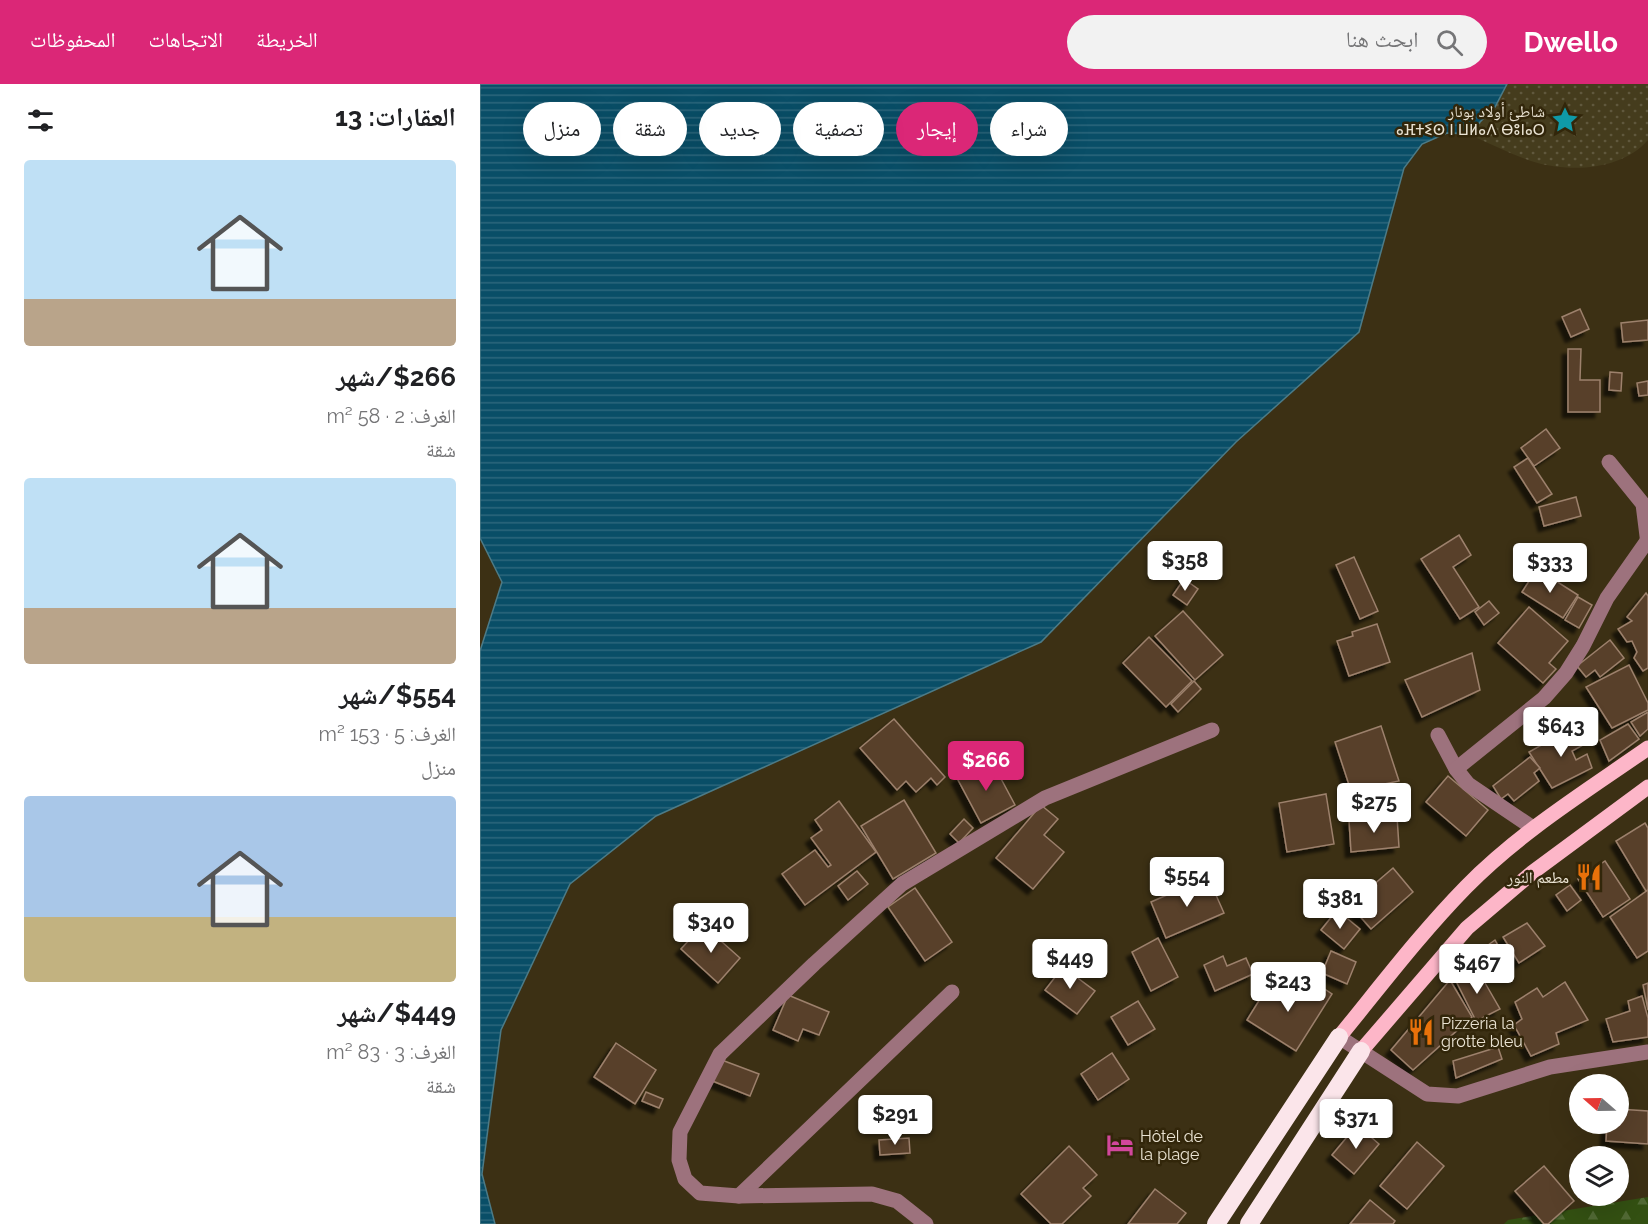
<!DOCTYPE html>
<html lang="ar">
<meta charset="utf-8">
<style>
body{margin:0;font-family:Raleway,"Noto Naskh Arabic","Noto Sans Tifinagh",sans-serif;background:#f2f2f2;color:#202124;direction:rtl;height:100vh;display:flex;flex-direction:column;font-size:22px;white-space:nowrap}
*{box-sizing:border-box;margin:0}
p{font-size:20px;color:#757577}
.icon{flex:none;width:33px;height:33px;fill:none;stroke:currentColor;stroke-width:2;stroke-linecap:round;stroke-linejoin:round}
.map{position:relative;flex:1;overflow:hidden;direction:ltr}
.sheet{display:flex;flex-direction:column;background:#fff;width:480px}
.sheet>*{flex:none}
.top-card{position:absolute;left:18px;top:18px;width:570px;height:54px;direction:rtl;display:flex;gap:12px}
.needle{width:39px;rotate:290deg}
.buttons{position:absolute;left:1089px;top:990px;display:grid;gap:12px}
.buttons a{display:grid;place-items:center;width:60px;height:60px;border-radius:50%;background:#fff;box-shadow:0 6px 24px #0002;font-size:30px}
.price{position:absolute;translate:-50% -51px;padding:0 14px;border-radius:6px;background:#fff;color:#222;font-size:20px;line-height:39px;filter:drop-shadow(0 2px 3px #0008)}
.price::after{content:'';position:absolute;left:50%;top:36px;width:18px;height:14px;margin-left:-9px;background:inherit;clip-path:polygon(0 0,100% 0,50% 100%)}
.price.selected{background:#db2777;color:#fff}
ul{padding:0;list-style:none}
li{display:grid;align-content:center;gap:12px;height:318px;padding:0 24px}
li span{display:grid;place-items:center;height:186px;border-radius:6px;color:#555}
li>.icon{margin-inline-start:auto}
span .icon{width:108px;height:108px;fill:#fffc;stroke-width:1}
li b{font-size:26px}
h2{display:flex;justify-content:space-between;align-items:center;height:72px;padding:0 24px;font-size:26px}
.tag{padding:0 21px;border-radius:27px;background:#fff;box-shadow:0 6px 24px #0002;font-size:21px;line-height:54px}
.tag.selected{background:#db2777;color:#fff}
header{display:flex;align-items:center;gap:36px;box-sizing:border-box;height:84px;padding:0 30px;background:#db2777;color:#fff}
header strong{font-size:28px}
nav{display:flex;gap:33px;margin-inline-start:auto;font-size:21px}
.search{width:420px;height:54px;background:#f2f2f2;display:flex;align-items:center;gap:15px;box-sizing:border-box;padding:0 21px;border-radius:33px;color:#757577;font-size:22px}
main{display:flex;flex:1;min-height:0}
.map>svg:first-child{display:block}
.forest{fill:url(#forest-firs)}
.sand{fill:url(#sand-dots)}
.water{fill:url(#water-rules);stroke:#4c7b87;stroke-width:1.5}
.building{fill:#58402c;stroke:#9d816c;stroke-width:1.5;filter:url(#shadow)}
.lines{fill:none;stroke-linecap:round;stroke-linejoin:round}
.minor{stroke:#9d727d;stroke-width:15}
.major{stroke:#fdb6c8;stroke-width:15}
.highway{stroke:#fbe5ea;stroke-width:18}
.labels{text-anchor:middle;stroke-width:5;stroke-linejoin:round;paint-order:stroke}
.poi-label{font-size:16px;fill:#eae3d3;stroke:#32260a;text-anchor:end}
</style>
<header>
<strong>Dwello</strong>
<div class="search"><svg class="icon" aria-label="search" viewBox="0 0 24 24"><circle cx="10" cy="10" r="6"/><path d="M15 15l6 6"/></svg>ابحث هنا</div>
<nav><a>الخريطة</a><a>الاتجاهات</a><a>المحفوظات</a></nav>
</header>
<main>
<div class="map">
<svg width="1168" height="1140" viewBox="0 0 1168 1140">
<defs>
<pattern id="forest-firs" width="22" height="20" patternUnits="userSpaceOnUse" patternTransform="scale(1.5)"><rect width="22" height="20" fill="#335012"/><path d="M5 1l3.5 6h-7zM16 11l3.5 6h-7z" fill="#516934"/></pattern>
<pattern id="sand-dots" width="8" height="8" patternUnits="userSpaceOnUse" patternTransform="scale(1.5)"><rect width="8" height="8" fill="#453c1d"/><path d="M2 2h.1M6 6h.1" fill="none" stroke="#60583d" stroke-width="1.8" stroke-linecap="round"/></pattern>
<pattern id="water-rules" width="6" height="5" patternUnits="userSpaceOnUse" patternTransform="scale(1.5)"><rect width="6" height="5" fill="#094e67"/><path d="M0 2.5h6" fill="none" stroke="#2d677c"/></pattern>
<filter id="shadow"><feDropShadow dx="-5.5" dy="5.5" stdDeviation="1.5" flood-color="#0009"/></filter>
</defs>
<rect width="100%" height="100%" fill="#3c3014"/>
<path class="forest" d="M1168,1113V1140H1024L1028,1136Z"/>
<path class="sand" d="M1027,0H1168V56C1141,87 1088,89 1051,77C1030,70 1009,59 988,50L1014,23Z"/>
<path class="water" d="M0,0H1027L1015,23L988,50L967,49L942,60L924,84L879,248L756,358L561,558L176,732L90,800L21,946L2,1090L15,1140H0V567L22,498L0,454Z"/>
<g class="building">
<path d="M1100,225L1109,245L1091,253L1082,233Z"/>
<path d="M1168,236V256L1143,258L1141,239Z"/>
<path d="M1088,265H1101L1100,296H1120V328H1088Z"/>
<path d="M1130,288L1142,289L1141,307L1129,306Z"/>
<path d="M1168,297V311L1159,312L1157,299Z"/>
<path d="M1066,345L1080,364L1054,382L1041,364Z"/>
<path d="M1048,374L1072,410L1057,419L1034,383Z"/>
<path d="M1096,413L1101,432L1064,442L1059,423Z"/>
<path d="M979,451L991,471L973,483L999,523L980,535L941,475Z"/>
<path d="M874,473L898,527L880,535L856,481Z"/>
<path d="M1057,485L1098,511L1083,534L1042,508Z"/>
<path d="M704,495L718,505L707,521L693,511Z"/>
<path d="M1166,509L1168,512V584L1163,587L1154,574L1157,568L1152,557L1147,558L1138,545L1152,537L1147,533Z"/>
<path d="M1098,513L1112,521L1099,544L1085,536Z"/>
<path d="M1009,517L1019,529L1004,541L995,528Z"/>
<path d="M1049,523L1088,557L1069,579L1076,585L1063,599L1018,559Z"/>
<path d="M703,527L743,571L715,596L675,552Z"/>
<path d="M897,540L910,578L869,592L857,557L873,552L872,548Z"/>
<path d="M669,553L712,597L686,623L643,579Z"/>
<path d="M1130,556L1144,574L1120,593L1115,586L1106,593L1097,582Z"/>
<path d="M992,569L1000,606L942,633L925,596Z"/>
<path d="M1149,581L1168,619V626L1132,644L1106,603Z"/>
<path d="M714,597L721,605L698,628L691,620Z"/>
<path d="M1168,628V645L1160,652L1151,638Z"/>
<path d="M414,635L465,693L457,701L451,694L436,708L426,697L417,706L380,664Z"/>
<path d="M1148,640L1159,655L1129,677L1120,656Z"/>
<path d="M1097,641L1105,660L1092,667L1096,676L1107,670L1112,684L1072,704L1049,668Z"/>
<path d="M901,642L919,697L871,707L855,658Z"/>
<path d="M1050,673L1060,684L1054,689L1059,697L1034,717L1028,710L1021,715L1013,702Z"/>
<path d="M511,676L535,721L501,739L477,694Z"/>
<path d="M968,692L1008,726L986,752L946,718Z"/>
<path d="M846,710L854,760L807,768L799,719Z"/>
<path d="M424,716L456,769L413,795L381,742Z"/>
<path d="M359,717L396,768L325,821L302,790L335,766L348,783L351,781L331,754L342,746L335,736Z"/>
<path d="M561,721L578,735L564,751L584,768L553,805L516,774Z"/>
<path d="M917,732L919,763L871,768L869,736Z"/>
<path d="M484,735L493,744L479,759L470,750Z"/>
<path d="M1165,739L1168,744V806L1166,807L1136,757Z"/>
<path d="M1125,777L1150,815L1123,833L1098,795Z"/>
<path d="M913,784L933,808L891,845L870,821Z"/>
<path d="M377,787L388,800L368,816L358,802Z"/>
<path d="M728,793L744,829L686,854L671,818Z"/>
<path d="M1090,801L1101,816L1087,827L1076,811Z"/>
<path d="M435,804L472,858L445,877L408,823Z"/>
<path d="M1168,806V867L1157,874L1130,833Z"/>
<path d="M857,826L880,845L864,865L841,846Z"/>
<path d="M1047,839L1065,862L1039,879L1023,853Z"/>
<path d="M223,841L260,874L238,899L201,865Z"/>
<path d="M678,854L698,893L671,907L652,868Z"/>
<path d="M1015,856L1023,871L1000,884L993,872Z"/>
<path d="M851,867L876,878L867,900L842,889Z"/>
<path d="M743,872L747,882L766,874L773,890L735,907L724,881Z"/>
<path d="M583,883L615,907L597,930L565,906Z"/>
<path d="M997,885L1020,925L996,937L976,897Z"/>
<path d="M793,894L826,916L837,900L852,910L816,967L767,936Z"/>
<path d="M970,896L992,933L933,986L911,966Z"/>
<path d="M1085,898L1108,936L1076,949L1079,960L1051,972L1034,941L1042,935L1035,918L1057,904L1063,913Z"/>
<path d="M1168,899V926L1163,901Z"/>
<path d="M308,911L349,928L339,951L323,945L318,957L293,946Z"/>
<path d="M1162,912L1168,934V953L1133,958L1126,935L1150,927L1148,917Z"/>
<path d="M658,917L675,945L648,961L631,933Z"/>
<path d="M136,959L176,986L155,1020L114,993Z"/>
<path d="M1018,963L1022,975L976,994L973,977Z"/>
<path d="M632,969L649,995L618,1016L601,990Z"/>
<path d="M239,975L279,990L270,1012L230,996Z"/>
<path d="M166,1008L183,1015L179,1024L162,1017Z"/>
<path d="M1138,1025L1168,1027V1060L1126,1057L1127,1040H1138Z"/>
<path d="M877,1041L899,1060L874,1090L852,1071Z"/>
<path d="M429,1054L430,1069L400,1071L399,1056Z"/>
<path d="M937,1058L964,1082L927,1125L900,1102Z"/>
<path d="M589,1062L617,1091L603,1104L611,1112L582,1140H571L541,1110Z"/>
<path d="M1064,1082L1094,1117L1068,1140H1064L1035,1107Z"/>
<path d="M675,1105L706,1129L697,1140H648Z"/>
<path d="M890,1116L915,1137L913,1140H870Z"/>
</g>
<g class="lines">
<g class="minor">
<path d="M1129,378L1163,420L1168,460"/>
<path d="M958,651L976,685L988,700L1053,744"/>
<path d="M976,685L1064,614L1086,589L1103,562L1127,514L1167,457"/>
<path d="M859,953L947,1010L978,1012L1070,983L1168,968"/>
<path d="M259,1112L472,908"/>
<path d="M446,1140L417,1117L392,1110L259,1112L220,1109L205,1095L199,1076L200,1048L240,970L334,880L422,800L565,714L732,646"/>
</g>
<g class="major">
<path d="M859,953C900,903 940,850 986,803C1040,748 1105,708 1168,664"/>
<path d="M881,967L987,844L1053,788L1168,703"/>
</g>
<g class="highway">
<path d="M736,1140L859,953"/>
<path d="M769,1140L881,967"/>
</g>
</g>
<defs>
<symbol id="sight-bare" viewBox="-9 -9 18 18"><path d="M0-6L1.8-2.2L6-1.7L2.9 1.2L3.7 5.4L0 3.3L-3.7 5.4L-2.9 1.2L-6-1.7L-1.8-2.2Z" fill="#0f9aa8" stroke="#32260a" stroke-width="2.5" paint-order="stroke"/></symbol>
<symbol id="restaurant-bare" viewBox="-9 -9 18 18"><path d="M-5-6h1v4h1v-4h1v4h1v-4h1v5L-1.5 .5V6h-2V.5L-5-1ZM5-6V6H3V1.5H1.5Q1.5-4 5-6Z" fill="#e8710a" stroke="#32260a" stroke-width="2.5" paint-order="stroke"/></symbol>
<symbol id="hotel-bare" viewBox="-9 -9 18 18"><path d="M-6-4.5h1.5V1H6V5H4.5V3h-9V5H-6ZM-4 0a1.8 1.8 0 1 1 3.6 0ZM.5 0V-2.5h3Q6-2.5 6 0Z" fill="#d1479c" stroke="#32260a" stroke-width="2.5" paint-order="stroke"/></symbol>
</defs>
<g fill-rule="evenodd">
<use href="#sight-bare" x="1066" y="17" width="38" height="38"/>
<use href="#restaurant-bare" x="1090" y="774" width="38" height="38"/>
<use href="#restaurant-bare" x="922" y="929" width="38" height="38"/>
<use href="#hotel-bare" x="621" y="1042" width="38" height="38"/>
</g>
<g class="labels">
<g class="poi-label">
<text x="1065" y="33">شاطئ أولاد بونار<tspan x="1065" dy="18">ⴰⴼⵜⵉⵙ ⵏ ⵡⵍⴰⴷ ⴱⵓⵏⴰⵔ</tspan></text>
<text x="1089" y="799">مطعم النور</text>
<text x="961" y="945" text-anchor="start">Pizzeria la<tspan x="961" dy="18">grotte bleu</tspan></text>
<text x="660" y="1058" text-anchor="start">Hôtel de<tspan x="660" dy="18">la plage</tspan></text>
</g>
</g>
</svg>
<div class="buttons">
<a><svg class="needle" viewBox="-14 -14 28 28"><path d="M0-13l5 13h-10z" fill="#e53935"/><path d="M0 13l5-13h-10z" fill="#757577"/></svg></a>
<a><svg class="icon" aria-label="layers" viewBox="0 0 24 24"><path d="M12 4l9 5-9 5-9-5zM3 14l9 5 9-5"/></svg></a>
</div>
<b class="price" style="left:705px;top:508px">$358</b>
<b class="price" style="left:1070px;top:510px">$333</b>
<b class="price" style="left:1081px;top:674px">$643</b>
<b class="price selected" style="left:506px;top:708px">$266</b>
<b class="price" style="left:894px;top:750px">$275</b>
<b class="price" style="left:707px;top:824px">$554</b>
<b class="price" style="left:860px;top:846px">$381</b>
<b class="price" style="left:231px;top:870px">$340</b>
<b class="price" style="left:590px;top:906px">$449</b>
<b class="price" style="left:997px;top:911px">$467</b>
<b class="price" style="left:808px;top:929px">$243</b>
<b class="price" style="left:415px;top:1062px">$291</b>
<b class="price" style="left:876px;top:1066px">$371</b>
<div class="top-card">
<a class="tag">شراء</a>
<a class="tag selected">إيجار</a>
<a class="tag">تصفية</a>
<a class="tag">جديد</a>
<a class="tag">شقة</a>
<a class="tag">منزل</a>
</div>
</div>
<section class="sheet">
<h2>العقارات: 13<svg class="icon" aria-label="filters" viewBox="0 0 24 24"><path d="M4 7h16M4 17h16"/><circle cx="9" cy="7" r="2"/><circle cx="15" cy="17" r="2"/></svg></h2>
<ul>
<li><span style="background:linear-gradient(#bfe0f5 75%,#b9a48a 0)"><svg class="icon" aria-label="home" viewBox="0 0 24 24"><path d="M3 11l9-7 9 7M6 9v11h12V9"/></svg></span><div><b>$266/شهر</b><p>الغرف: 2 · 58 m²</p><p>شقة</p></div></li>
<li><span style="background:linear-gradient(#bfe0f5 70%,#b9a48a 0)"><svg class="icon" aria-label="home" viewBox="0 0 24 24"><path d="M3 11l9-7 9 7M6 9v11h12V9"/></svg></span><div><b>$554/شهر</b><p>الغرف: 5 · 153 m²</p><p>منزل</p></div></li>
<li><span style="background:linear-gradient(#a9c7e8 65%,#c2b280 0)"><svg class="icon" aria-label="home" viewBox="0 0 24 24"><path d="M3 11l9-7 9 7M6 9v11h12V9"/></svg></span><div><b>$449/شهر</b><p>الغرف: 3 · 83 m²</p><p>شقة</p></div></li>
</ul>
</section>
</main>
